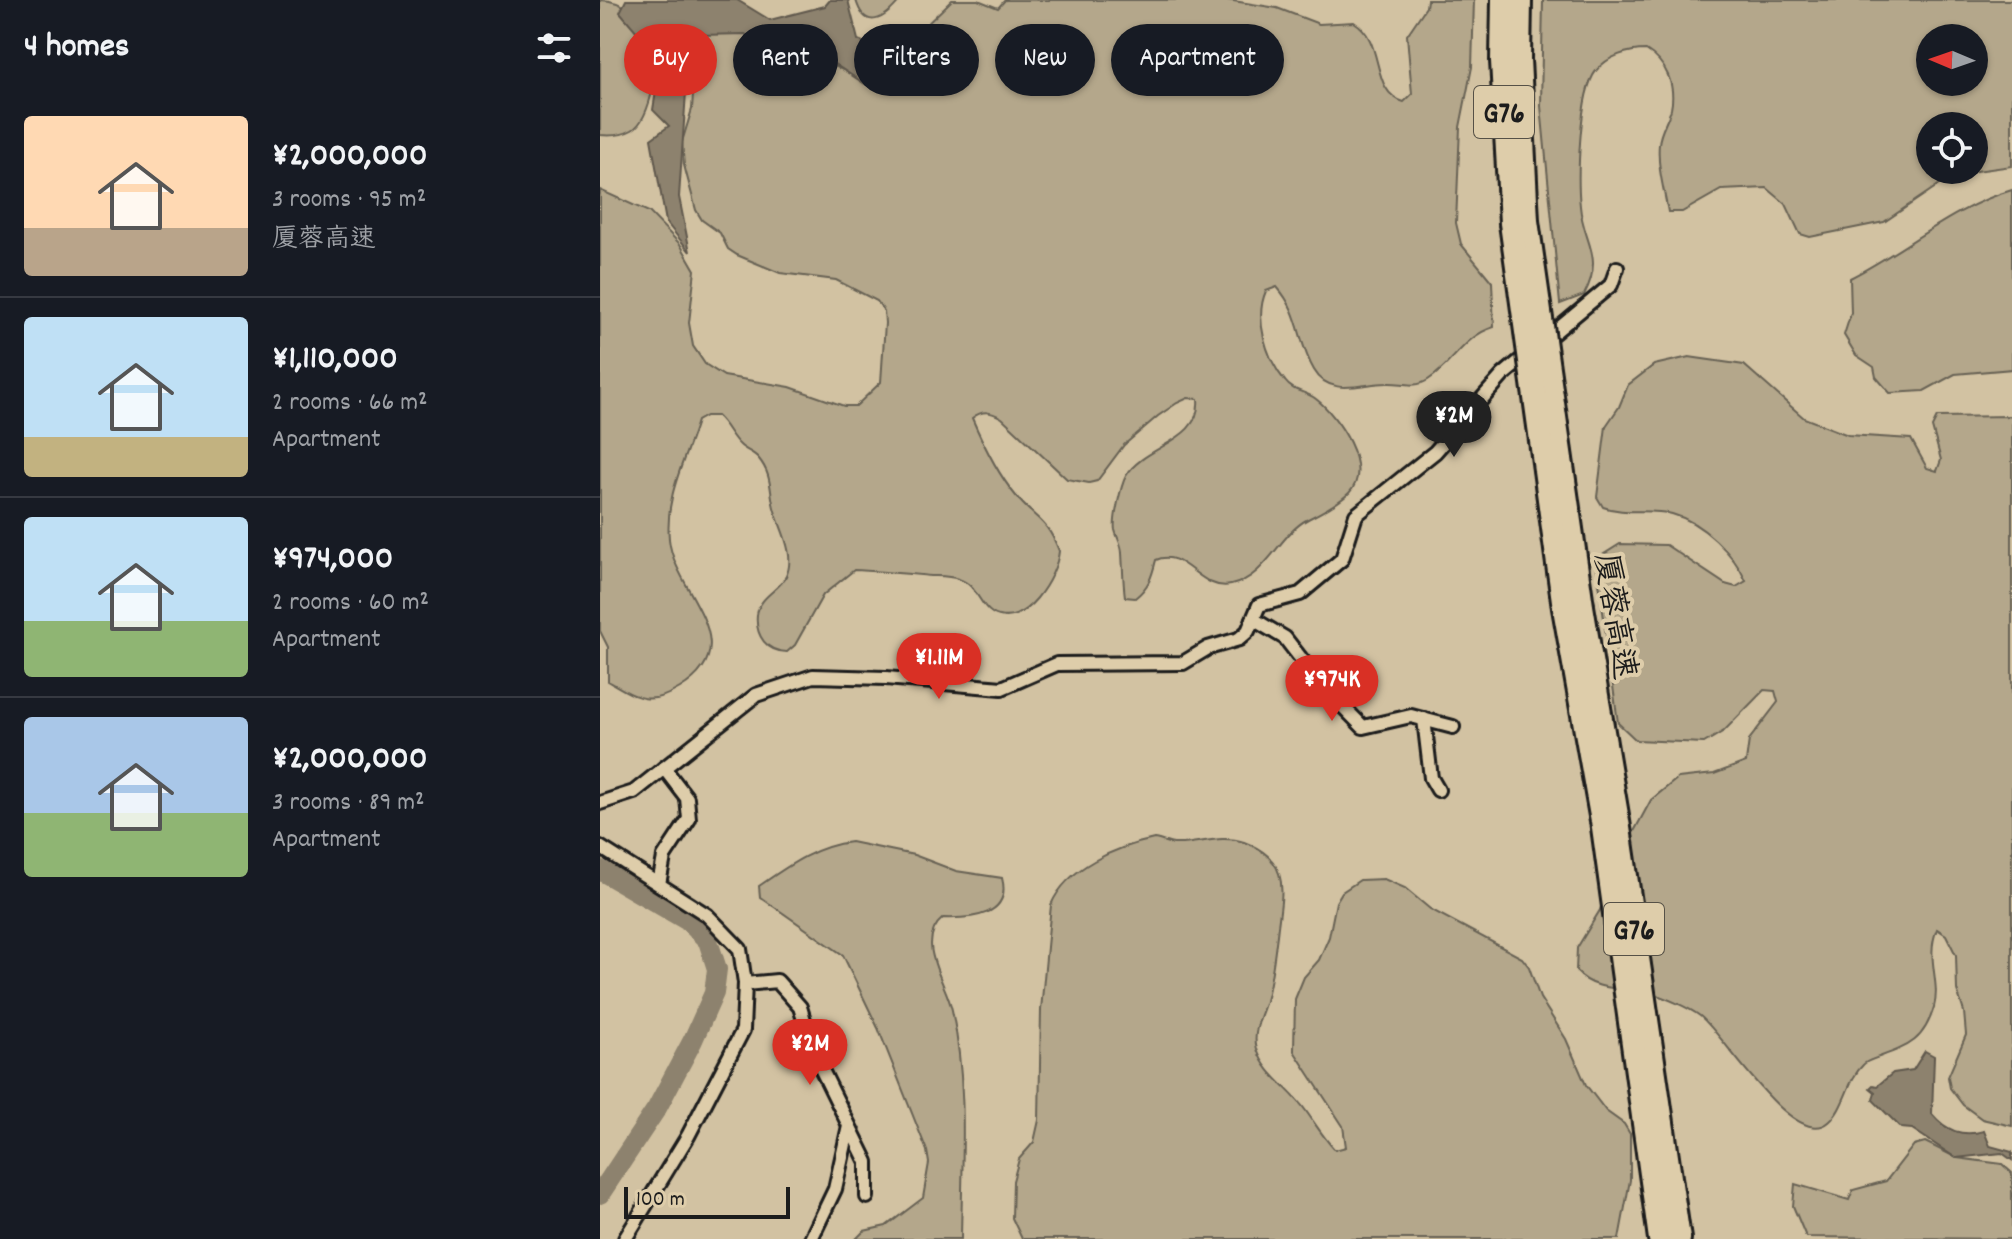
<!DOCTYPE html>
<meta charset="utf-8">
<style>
body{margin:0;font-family:Dekko,"LXGW WenKai TC",sans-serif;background:#242831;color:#f1f3f6;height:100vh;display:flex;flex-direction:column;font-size:30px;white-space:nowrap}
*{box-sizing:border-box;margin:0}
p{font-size:26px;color:#9ea1a6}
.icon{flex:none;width:44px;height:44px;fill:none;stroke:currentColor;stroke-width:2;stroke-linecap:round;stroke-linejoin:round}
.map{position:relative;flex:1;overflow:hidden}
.panel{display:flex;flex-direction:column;background:#171b24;width:600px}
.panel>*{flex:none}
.banner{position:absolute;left:24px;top:24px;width:760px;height:72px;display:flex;gap:16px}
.needle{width:52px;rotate:272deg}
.tools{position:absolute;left:1316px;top:24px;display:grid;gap:16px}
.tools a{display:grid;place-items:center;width:72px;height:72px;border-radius:50%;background:#171b24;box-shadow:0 2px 6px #0004;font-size:40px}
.scale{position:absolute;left:24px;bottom:20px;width:166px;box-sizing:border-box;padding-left:8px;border:4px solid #1c1c1c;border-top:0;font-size:22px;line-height:28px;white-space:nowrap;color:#1c1c1c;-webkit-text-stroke:6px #decdaa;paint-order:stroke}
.price{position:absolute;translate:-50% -68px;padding:0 18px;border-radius:28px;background:#d93025;color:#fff;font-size:26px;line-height:52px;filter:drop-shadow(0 2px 4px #0008)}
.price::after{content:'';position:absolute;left:50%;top:48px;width:24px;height:18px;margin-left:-12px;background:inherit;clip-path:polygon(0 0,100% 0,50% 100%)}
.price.on{background:#222;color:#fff}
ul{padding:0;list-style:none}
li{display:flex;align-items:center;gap:24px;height:200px;padding:0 24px}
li+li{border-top:2px solid #363941}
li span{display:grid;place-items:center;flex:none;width:224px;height:160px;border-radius:8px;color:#555}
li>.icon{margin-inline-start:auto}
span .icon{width:96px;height:96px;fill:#fffc;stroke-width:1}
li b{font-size:34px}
h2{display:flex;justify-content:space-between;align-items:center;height:96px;padding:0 24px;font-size:34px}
.pill{padding:0 28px;border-radius:36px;background:#171b24;box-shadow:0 2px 6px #0004;font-size:28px;line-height:72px}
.pill.on{background:#d93025;color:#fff}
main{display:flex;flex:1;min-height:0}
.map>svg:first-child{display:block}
.green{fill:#b4a78b;stroke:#686254;stroke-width:2;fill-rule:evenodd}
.water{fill:#8d826e;stroke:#60594d;stroke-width:2}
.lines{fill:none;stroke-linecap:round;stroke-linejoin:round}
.river{stroke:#8d826e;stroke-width:20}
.minor-casing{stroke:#1c1c1c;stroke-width:18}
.motorway-casing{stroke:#1c1c1c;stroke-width:28}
.minor{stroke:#decdaa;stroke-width:12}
.motorway{stroke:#decdaa;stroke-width:22}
.motorway-bridge-casing{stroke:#1c1c1c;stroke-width:28;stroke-linecap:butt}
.motorway-bridge{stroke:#decdaa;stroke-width:22}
.labels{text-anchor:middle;stroke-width:8;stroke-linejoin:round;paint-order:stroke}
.shield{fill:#decdaa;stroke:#565147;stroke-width:2}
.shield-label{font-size:30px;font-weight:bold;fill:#1c1c1c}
.street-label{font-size:32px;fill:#1c1c1c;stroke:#decdaa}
</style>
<main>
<section class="panel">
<h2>4 homes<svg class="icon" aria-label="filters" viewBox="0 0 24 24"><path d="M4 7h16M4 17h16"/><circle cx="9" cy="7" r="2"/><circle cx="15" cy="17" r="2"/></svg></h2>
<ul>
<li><span style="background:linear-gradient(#ffd9b3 70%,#b9a48a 0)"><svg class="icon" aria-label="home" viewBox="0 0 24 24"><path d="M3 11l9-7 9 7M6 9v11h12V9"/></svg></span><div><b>¥2,000,000</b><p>3 rooms · 95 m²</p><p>厦蓉高速</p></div></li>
<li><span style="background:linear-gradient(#bfe0f5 75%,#c2b280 0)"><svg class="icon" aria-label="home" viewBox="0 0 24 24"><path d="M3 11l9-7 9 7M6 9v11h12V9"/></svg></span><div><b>¥1,110,000</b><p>2 rooms · 66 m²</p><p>Apartment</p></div></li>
<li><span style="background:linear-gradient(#bfe0f5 65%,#8fb573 0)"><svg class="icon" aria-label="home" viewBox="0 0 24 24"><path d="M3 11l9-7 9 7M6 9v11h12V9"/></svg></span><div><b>¥974,000</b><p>2 rooms · 60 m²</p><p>Apartment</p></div></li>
<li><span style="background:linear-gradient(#a9c7e8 60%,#8fb573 0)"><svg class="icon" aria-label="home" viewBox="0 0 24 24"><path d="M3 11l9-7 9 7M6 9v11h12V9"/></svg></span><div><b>¥2,000,000</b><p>3 rooms · 89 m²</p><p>Apartment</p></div></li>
</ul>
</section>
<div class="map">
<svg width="1412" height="1239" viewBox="0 0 1412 1239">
<rect width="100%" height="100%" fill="#d2c2a2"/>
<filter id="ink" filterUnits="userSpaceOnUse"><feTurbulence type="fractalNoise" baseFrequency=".0125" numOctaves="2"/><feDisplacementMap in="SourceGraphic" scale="16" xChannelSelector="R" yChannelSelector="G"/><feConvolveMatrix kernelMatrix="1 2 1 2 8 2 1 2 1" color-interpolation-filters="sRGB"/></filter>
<g filter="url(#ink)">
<g class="green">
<path d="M0,0C26,0 42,19 58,38C58,59 53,118 32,130C23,135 10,136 0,135Z"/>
<path d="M256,0H300C285,19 265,32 256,0Z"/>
<path d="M352,0H378L398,8L405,0H627L677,8L719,24L754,22C786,41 769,92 804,102L812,94L807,35L826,7L827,0H874L872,67L860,127L856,223L861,244L892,282L894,327C864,336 853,364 828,380C814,389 802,382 787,383C762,383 730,398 714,370C697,341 701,314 677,287L666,291C654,318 666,358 685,381C693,392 706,391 716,399C737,415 774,467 749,493C740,502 720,513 708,519C678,535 668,576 631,585C600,592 584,547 556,560C552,576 549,587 535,598L525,597C523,582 523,568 522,553C522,545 517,538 515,530C513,520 521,485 526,476C544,445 602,442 598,399L588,398L577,403L558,416L524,445L497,481L489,483L467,479L402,418C390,411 383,410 372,418C384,446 397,473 416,496C435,520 446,517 459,551C457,576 424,632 392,613C378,604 377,584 358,579C347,575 334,577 321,575C299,573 277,571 254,570L223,595L195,645L187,652C167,652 155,636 157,615C159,596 179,591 186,576C196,556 181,530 175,511C169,492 173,476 159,459C155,453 146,451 140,445C131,437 127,425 117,416H106L97,421C85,461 65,495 69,539C74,592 151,644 80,688C49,707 37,698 8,681V647L0,631V190L49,212L80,244L95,270L89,323L93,346L105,364L124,376L190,387L244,406H256L281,382L285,323L284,311L277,301L236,280L180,273L137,255L128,249L120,233L102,220L96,210L84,165L82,142L92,109L96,50L101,40L118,25C141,29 184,31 205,39C212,42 216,51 222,57C252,82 277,78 309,61L322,29Z"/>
<path d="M943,0H1412V166L1355,174L1284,222L1210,237L1200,234L1186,204L1167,188L1121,190L1082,212H1068C1064,190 1057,166 1059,144C1060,131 1068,121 1071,109C1076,85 1066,62 1046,50C1029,50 1007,56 996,71C979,92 977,179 980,206C983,243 1005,255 984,295L960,304L941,106ZM1330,38H1374V82H1330ZM1330,126H1374V170H1330Z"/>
<path d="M1412,190V369L1355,374L1324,391L1290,393L1276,377L1274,367L1256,355L1244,335L1251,313L1250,278C1304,251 1353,207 1412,190Z"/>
<path d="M1089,357L1144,365L1204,418L1248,435L1311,439L1327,468L1337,471L1341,460L1332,427L1337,417L1412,416V1126L1382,1119L1363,1105L1350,1088L1348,1077L1366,1035L1364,1012L1357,990L1356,955L1346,935L1337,929C1325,957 1341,982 1334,1007C1324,1041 1309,1046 1279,1057C1274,1059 1266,1061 1263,1065C1247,1080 1245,1108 1229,1122C1194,1152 1124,1034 1100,1016C1088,1007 1064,997 1050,993C1025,987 995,993 976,971L977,948L1000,910L1010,876L1051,800L1078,778L1114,774L1146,762L1149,740L1178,702L1175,691L1164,690L1124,731L1104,743L1036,740L1018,723L997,567L1001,556L1020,544L1066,545L1125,584L1136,587L1146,581C1134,554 1102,522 1072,514C1050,508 1025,515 1003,507L997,497L1006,426L1019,407L1028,385L1054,365Z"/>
<path d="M554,839C562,840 570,845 578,844C600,844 621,834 644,842C694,861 681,895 677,935C674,958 672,978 666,1001C661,1016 652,1033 657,1049C665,1075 691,1089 706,1111C716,1125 723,1137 735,1150L746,1147L743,1126L694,1051L695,999L704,977L719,960L729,937L736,902L742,892L760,880L784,879L805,888L830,909L922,958L929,967L940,998L966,1039L986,1085L1006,1111L1024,1124L1030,1134V1180L1019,1239H422L412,1218L413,1181L419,1159L434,1142L439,1120L441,1010L451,905C467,867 516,847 554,839Z"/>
<path d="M251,842L314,855L356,871L402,878C412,916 371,919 343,918C314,942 346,982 352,1010C368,1085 362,1162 361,1239H256L264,1231L286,1226L323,1198L329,1163L327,1151L278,1028L243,955L160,897L159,886C188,866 215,846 251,842Z"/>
<path d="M1325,1142L1357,1158L1402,1164L1412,1173V1239L1206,1237L1193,1206L1195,1184L1249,1200L1253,1190L1286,1181L1314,1145Z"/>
</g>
<g class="water">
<path d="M26,0H137L170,20L225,6L230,0H248L258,40L280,49L288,47L284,62L265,84L199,41L162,45L145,34L99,35L86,92L79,197L90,252L66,222L51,139L69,126L53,110L61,60L20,12Z"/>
<path d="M1325,1051L1334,1056L1332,1114C1346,1131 1362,1137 1384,1131L1390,1146L1412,1152V1160L1402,1153L1356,1158L1312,1129L1301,1128L1273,1100L1275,1092L1270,1088L1273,1085L1277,1086L1293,1073L1313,1070Z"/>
</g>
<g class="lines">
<path class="river" d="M0,870L88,921L108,941L117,969L114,993L93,1040L57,1108L0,1194"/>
<defs>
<g id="minor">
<path d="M653,619L685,638L719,682L763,727L811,716L853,727"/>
<path d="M824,719L831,778L838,790"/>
<path d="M0,803L34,792L156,695L213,676L286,678L402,688L457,664L583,663L608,648L639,639L648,631L659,605L700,594L742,559L756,515L835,452L903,375L1011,285L1017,268"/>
<path d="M0,847L107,915L140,949L145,983L143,1030L88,1136L25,1239"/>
<path d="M59,884L64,857L89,819L87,798L64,768"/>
<path d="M145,984L177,981L200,1007L215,1056L267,1162V1197"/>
<path d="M211,1239L235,1189L249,1126"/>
</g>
<g id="motorway">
<path d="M903,0L902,61L911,223"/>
<path d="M920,0L919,59L927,221"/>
<path d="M982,606L1018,821L1079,1239"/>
<path d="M964,608L1003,827L1060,1239"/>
</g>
</defs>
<use href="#minor" class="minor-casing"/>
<use href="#motorway" class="motorway-casing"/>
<use href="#minor" class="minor"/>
<use href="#motorway" class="motorway"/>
<defs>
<g id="motorway-bridge">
<path d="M927,221L982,606"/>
<path d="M911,223L964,608"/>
</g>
</defs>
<use href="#motorway-bridge" class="motorway-bridge-casing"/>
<use href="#motorway-bridge" class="motorway-bridge"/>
</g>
</g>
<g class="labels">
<g class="shield">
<rect x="874" y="86" width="60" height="52" rx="6"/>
<rect x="1004" y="903" width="60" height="52" rx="6"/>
</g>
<g class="shield-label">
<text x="904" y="122">G76</text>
<text x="1034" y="939">G76</text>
</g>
<g class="street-label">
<text transform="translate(1017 616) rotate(81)" y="11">厦蓉高速</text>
</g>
</g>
</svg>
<div class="tools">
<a><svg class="needle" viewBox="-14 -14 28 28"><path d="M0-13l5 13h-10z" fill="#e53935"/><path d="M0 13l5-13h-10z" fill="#9ea1a6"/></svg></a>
<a><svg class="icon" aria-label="locate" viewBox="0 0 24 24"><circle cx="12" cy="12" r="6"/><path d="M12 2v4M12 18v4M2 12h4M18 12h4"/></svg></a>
</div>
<div class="scale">100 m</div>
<b class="price on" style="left:854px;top:459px">¥2M</b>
<b class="price" style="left:339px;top:701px">¥1.11M</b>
<b class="price" style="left:732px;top:723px">¥974K</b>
<b class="price" style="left:210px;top:1087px">¥2M</b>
<div class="banner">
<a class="pill on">Buy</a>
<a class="pill">Rent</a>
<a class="pill">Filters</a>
<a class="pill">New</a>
<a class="pill">Apartment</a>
</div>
</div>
</main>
